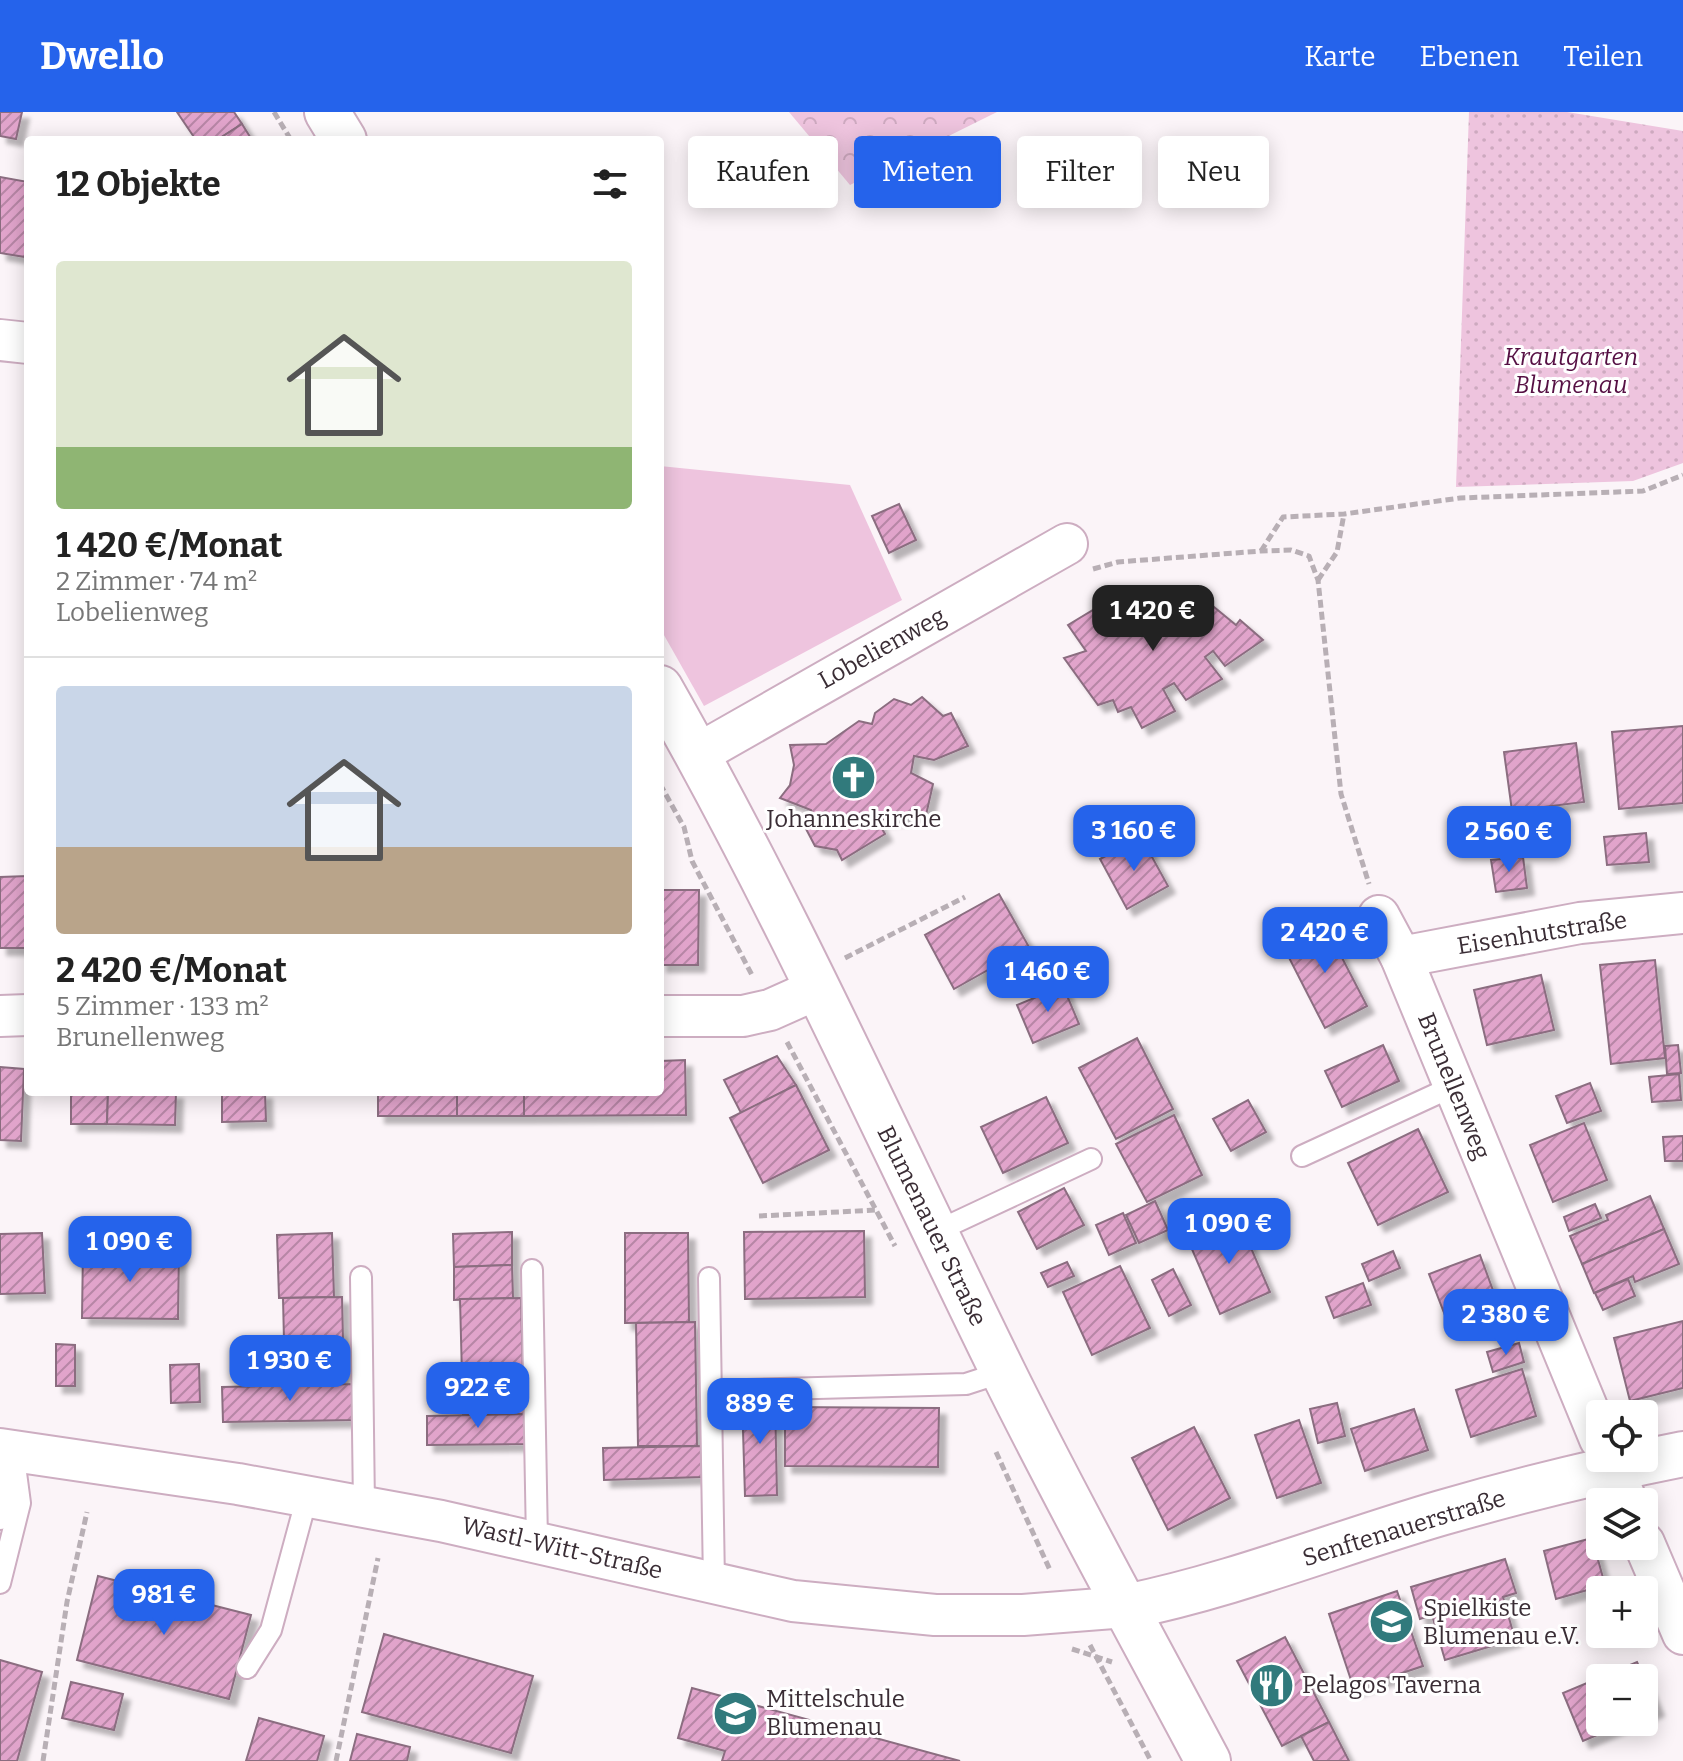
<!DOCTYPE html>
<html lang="de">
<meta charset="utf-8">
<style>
body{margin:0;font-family:Bitter,serif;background:#f6f6f6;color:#222;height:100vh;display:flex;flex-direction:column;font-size:30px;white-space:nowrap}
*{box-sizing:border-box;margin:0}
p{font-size:26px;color:#767676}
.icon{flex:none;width:44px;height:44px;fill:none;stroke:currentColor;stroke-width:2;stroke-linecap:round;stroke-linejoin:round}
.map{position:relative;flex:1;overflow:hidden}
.sheet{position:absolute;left:24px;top:24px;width:640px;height:960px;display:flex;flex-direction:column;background:#fff;border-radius:8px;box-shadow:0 4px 20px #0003}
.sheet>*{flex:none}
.guide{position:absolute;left:688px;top:24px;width:760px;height:72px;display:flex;gap:16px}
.controls{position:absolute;left:1586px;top:1288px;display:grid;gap:16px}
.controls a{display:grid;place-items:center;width:72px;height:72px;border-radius:8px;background:#fff;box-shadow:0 4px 20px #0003;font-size:40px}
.price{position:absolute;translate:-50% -68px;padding:0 18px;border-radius:16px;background:#2563eb;color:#fff;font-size:26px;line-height:52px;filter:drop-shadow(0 2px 4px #0008)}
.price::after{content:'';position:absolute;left:50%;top:48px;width:24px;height:18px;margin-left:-12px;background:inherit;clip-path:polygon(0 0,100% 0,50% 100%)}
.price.on{background:#222;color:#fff}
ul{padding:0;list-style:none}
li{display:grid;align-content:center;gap:16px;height:424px;padding:0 32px}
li+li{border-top:2px solid #e0e0e0}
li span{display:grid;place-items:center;height:248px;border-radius:8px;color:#555}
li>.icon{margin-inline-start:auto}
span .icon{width:144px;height:144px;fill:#fffc;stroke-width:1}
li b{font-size:34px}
h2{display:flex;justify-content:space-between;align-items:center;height:96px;padding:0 32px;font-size:34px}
.pill{padding:0 28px;border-radius:8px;background:#fff;box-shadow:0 4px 20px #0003;font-size:28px;line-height:72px}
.pill.on{background:#2563eb;color:#fff}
header{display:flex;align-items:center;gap:48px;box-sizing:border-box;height:112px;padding:0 40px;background:#2563eb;color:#fff}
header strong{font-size:38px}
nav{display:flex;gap:44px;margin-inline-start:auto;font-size:28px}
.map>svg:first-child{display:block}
.green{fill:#eec4de}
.forest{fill:url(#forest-crowns)}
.garden{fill:url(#garden-dots)}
.building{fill:url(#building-hatch);stroke:#8b6d80;stroke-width:2;filter:url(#shadow)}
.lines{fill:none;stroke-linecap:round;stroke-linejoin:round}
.service-casing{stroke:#cdadc1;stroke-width:24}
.minor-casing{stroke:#cdadc1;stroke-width:44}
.tertiary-casing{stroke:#cdadc1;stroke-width:48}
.path{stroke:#b8afb5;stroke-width:5;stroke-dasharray:8 4;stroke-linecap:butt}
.service{stroke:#fff;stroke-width:20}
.minor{stroke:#fff;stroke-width:40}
.tertiary{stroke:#fff;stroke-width:44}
.labels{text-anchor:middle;stroke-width:6;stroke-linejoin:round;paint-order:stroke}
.park-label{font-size:24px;font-style:italic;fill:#561044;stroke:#fff}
.street-label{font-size:24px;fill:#3a2d35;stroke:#fff}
.poi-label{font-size:24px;fill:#3a2d35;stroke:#fff;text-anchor:start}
</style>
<header>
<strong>Dwello</strong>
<nav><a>Karte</a><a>Ebenen</a><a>Teilen</a></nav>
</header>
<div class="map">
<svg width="1683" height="1649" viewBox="0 0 1683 1649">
<defs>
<pattern id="forest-crowns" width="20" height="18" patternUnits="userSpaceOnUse" patternTransform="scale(2)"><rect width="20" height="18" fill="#eec4de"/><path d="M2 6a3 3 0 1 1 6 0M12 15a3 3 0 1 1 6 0" fill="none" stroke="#cda9bf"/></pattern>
<pattern id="garden-dots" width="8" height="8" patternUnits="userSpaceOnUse" patternTransform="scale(2)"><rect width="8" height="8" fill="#eec4de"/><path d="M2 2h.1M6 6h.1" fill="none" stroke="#cda9bf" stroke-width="1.8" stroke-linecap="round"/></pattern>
<pattern id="building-hatch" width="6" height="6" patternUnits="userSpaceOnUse" patternTransform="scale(2)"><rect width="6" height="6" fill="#e1a4cb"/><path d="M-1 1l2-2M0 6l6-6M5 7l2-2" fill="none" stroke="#b786a6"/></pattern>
<filter id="shadow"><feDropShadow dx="7" dy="7" stdDeviation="2" flood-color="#0004"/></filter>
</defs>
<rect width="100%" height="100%" fill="#fbf4f8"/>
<path class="green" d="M660,354L850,373L902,488L704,594L660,516Z"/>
<path class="forest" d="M789,0H997L850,73Z"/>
<path class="garden" d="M1469,0H1567L1683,19V351L1633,369L1456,375Z"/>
<g class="building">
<path d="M0,0H22L16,27L0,24Z"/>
<path d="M177,0H234L242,12L217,28H196Z"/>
<path d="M242,12L252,28H217Z"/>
<path d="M0,65L28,70L25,145L0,141Z"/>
<path d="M899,392L916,428L889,441L872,404Z"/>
<path d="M1182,485V516L1208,490L1236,513L1240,508L1263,528L1225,554L1213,539L1205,545L1222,567L1186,588L1174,571L1163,577L1175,599L1142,616L1131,595L1118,600L1113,588L1098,593L1064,546L1086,539L1068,513L1093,498L1132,488Z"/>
<path d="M922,585L943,604L951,601L968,634L934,648L914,644L911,661L933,672L926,703L877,708L885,722L842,748L837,738L815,734L805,715L816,710L811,698L780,686L790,673L794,653L790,633L826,632L859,609L872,612L875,601L894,587L911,593Z"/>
<path d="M1683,614V691L1619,697L1612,620Z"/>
<path d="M1576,631L1584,690L1512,699L1504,640Z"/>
<path d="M1646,721L1649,750L1607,753L1604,725Z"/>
<path d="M1141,725L1168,774L1127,797L1100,747Z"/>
<path d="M1523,745L1527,776L1496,780L1491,748Z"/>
<path d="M28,764V836H0V765Z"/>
<path d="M660,778H699L698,853H660Z"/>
<path d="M999,782L1029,835L954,877L925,823Z"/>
<path d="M1324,811L1367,894L1325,916L1282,832Z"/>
<path d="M1655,848L1665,946L1611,952L1600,853Z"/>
<path d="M1541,863L1554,918L1487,933L1474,878Z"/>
<path d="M1063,874L1079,912L1033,931L1017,893Z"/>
<path d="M1137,926L1173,997L1116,1027L1079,956Z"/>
<path d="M1383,933L1399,969L1342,995L1325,959Z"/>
<path d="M1678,933L1681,961L1667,962L1665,934Z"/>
<path d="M777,944L796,973L741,1001L724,968Z"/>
<path d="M685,948L686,1003L524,1004V980H660V949Z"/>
<path d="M0,955L24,957L21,1029L0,1028Z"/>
<path d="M1679,962L1681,988L1652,990L1649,965Z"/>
<path d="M1590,971L1601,999L1567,1011L1556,984Z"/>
<path d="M796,973L829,1038L763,1071L730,1006Z"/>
<path d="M71,980H108L107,1012H71Z"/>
<path d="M108,980H176L175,1013L107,1012Z"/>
<path d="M222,980H265L266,1009L222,1010Z"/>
<rect x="378" y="980" width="79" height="24"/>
<rect x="457" y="980" width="67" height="24"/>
<path d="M1046,985L1068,1031L1003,1061L981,1015Z"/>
<path d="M1248,988L1266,1020L1231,1039L1213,1007Z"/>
<path d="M1174,1003L1202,1063L1147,1090L1116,1032Z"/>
<path d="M1584,1011L1607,1068L1553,1090L1530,1033Z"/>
<path d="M1418,1017L1448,1080L1378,1113L1348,1051Z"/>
<path d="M1683,1024V1049H1665L1663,1025Z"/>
<path d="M1064,1076L1084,1113L1037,1137L1018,1100Z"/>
<path d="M1650,1084L1664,1117L1582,1152L1570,1124L1608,1108L1606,1103Z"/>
<path d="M1155,1089L1168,1118L1139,1131L1126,1103Z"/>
<path d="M1595,1092L1601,1106L1569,1119L1564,1105Z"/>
<path d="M1123,1101L1136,1131L1109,1143L1096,1113Z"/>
<path d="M1238,1106L1270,1180L1220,1202L1188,1128Z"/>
<path d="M1664,1117L1679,1152L1635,1170L1633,1164L1594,1181L1582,1152Z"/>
<path d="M864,1119L865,1185L745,1187L744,1120Z"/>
<path d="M512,1120V1153L454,1155L453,1122Z"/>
<path d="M42,1121L45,1181L0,1182V1122Z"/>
<path d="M332,1121L334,1185L279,1186L277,1123Z"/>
<path d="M625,1121H688L689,1210L625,1211Z"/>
<path d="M83,1136L179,1138L178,1207L82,1206Z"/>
<path d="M1393,1139L1400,1156L1369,1169L1362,1152Z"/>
<path d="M1480,1143L1498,1192L1448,1211L1429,1162Z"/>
<path d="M1067,1150L1074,1164L1048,1175L1041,1161Z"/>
<path d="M512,1153L513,1186L454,1188V1155Z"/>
<path d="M1120,1154L1150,1216L1092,1243L1063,1180Z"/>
<path d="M1173,1157L1191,1193L1169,1204L1152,1168Z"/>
<path d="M1628,1167L1635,1184L1603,1198L1595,1181Z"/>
<path d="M1363,1171L1371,1193L1334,1206L1326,1185Z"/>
<path d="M342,1185L344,1270L285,1272L283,1186Z"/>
<path d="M521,1186L524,1302L463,1303L460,1187Z"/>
<path d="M1683,1209V1276L1630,1289L1614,1226Z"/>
<path d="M695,1210L697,1334H638L636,1211Z"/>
<path d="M1519,1231L1524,1250L1493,1260L1487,1240Z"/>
<path d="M56,1232L75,1233V1274H56Z"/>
<path d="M199,1252L200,1290L171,1291L170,1253Z"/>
<path d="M1522,1257L1536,1304L1471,1325L1456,1278Z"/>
<path d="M356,1272L357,1308L223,1310L222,1275Z"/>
<path d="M775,1285L777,1383L745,1384L742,1286Z"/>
<path d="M1337,1291L1345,1324L1318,1331L1310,1297Z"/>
<path d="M785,1295L939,1296L938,1355L785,1354Z"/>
<path d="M1414,1297L1428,1338L1365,1359L1351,1317Z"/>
<path d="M529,1302V1332L427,1333V1304Z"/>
<path d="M1299,1308L1321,1371L1277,1386L1255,1323Z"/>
<path d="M1194,1315L1230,1386L1168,1418L1132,1346Z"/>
<path d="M702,1334L703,1365L604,1368L603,1336Z"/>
<path d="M1592,1426L1605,1473L1556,1487L1544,1439Z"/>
<path d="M1505,1447L1516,1481L1503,1485L1515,1527L1445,1548L1432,1503L1420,1507L1411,1475Z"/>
<path d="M98,1464L251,1503L229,1587L77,1548Z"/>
<path d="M1397,1479L1423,1554L1354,1577L1329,1502Z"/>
<path d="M384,1522L533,1564L511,1641L362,1600Z"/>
<path d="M1285,1525L1329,1610L1282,1634L1237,1549Z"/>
<path d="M0,1548L42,1560L17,1649H0Z"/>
<path d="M1637,1550L1657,1597L1644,1603V1566H1600V1610H1628L1583,1629L1563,1581Z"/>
<path d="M71,1570L123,1582L114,1618L62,1606Z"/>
<path d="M692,1576L960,1649H722L725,1639L678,1626Z"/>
<path d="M259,1606L324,1624L317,1649H246Z"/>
<path d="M1329,1610L1349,1649H1314L1301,1624Z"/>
<path d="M357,1622L410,1635L407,1649H350Z"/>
</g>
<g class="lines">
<defs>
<g id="service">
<path d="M1302,1044L1454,974"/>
<path d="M935,1120L1091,1047"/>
<path d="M532,1158L537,1430"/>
<path d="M361,1165L364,1395"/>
<path d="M709,1166L714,1471"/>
<path d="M711,1279L966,1272L1003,1260"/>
<path d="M0,1407L8,1378L5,1361"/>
<path d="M0,1471L20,1391L13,1338"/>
<path d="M247,1556L271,1518L307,1385"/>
</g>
<g id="minor">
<path d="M0,228L28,231"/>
<path d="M698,642L1067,432"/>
<path d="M1379,804L1401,845L1600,1327"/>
<path d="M1401,845L1580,811L1683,801"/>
<path d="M0,904L28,903"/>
<path d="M660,904H743L770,898L817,877"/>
<path d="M0,1337L238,1372L441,1409L793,1489L935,1503H1023L1126,1495"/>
<path d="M1608,1346L1627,1390"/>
<path d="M1644,1431L1683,1522"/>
</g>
<g id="tertiary">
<path d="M327,0L344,28"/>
<path d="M660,576C786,797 890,1030 1002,1258C1067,1390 1139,1519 1208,1649"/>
<path d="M1126,1495C1234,1473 1335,1432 1441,1401C1521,1378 1601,1358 1683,1342"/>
</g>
</defs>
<use href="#service" class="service-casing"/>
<use href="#minor" class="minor-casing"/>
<use href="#tertiary" class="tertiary-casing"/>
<g class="path">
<path d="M274,0L291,28"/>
<path d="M1261,439L1283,405L1344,402L1460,386L1643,379L1683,363"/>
<path d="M1093,457L1118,450L1261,439L1291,438L1309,444L1318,468L1341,682L1369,772"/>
<path d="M1318,468L1337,440L1344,402"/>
<path d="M660,672L684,715L692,749L753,865"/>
<path d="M845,846L965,785"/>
<path d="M787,930L895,1134"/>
<path d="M759,1104L877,1098"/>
<path d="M996,1340L1050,1458"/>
<path d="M1090,1533L1151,1649"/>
<path d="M1072,1537L1112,1550"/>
<path d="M43,1649L67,1490L87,1400"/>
<path d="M336,1649L378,1446"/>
</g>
<use href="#service" class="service"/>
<use href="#minor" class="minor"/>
<use href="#tertiary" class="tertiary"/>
</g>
<defs>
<symbol id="church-disc" viewBox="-11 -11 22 22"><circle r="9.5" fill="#317a7c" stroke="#fff"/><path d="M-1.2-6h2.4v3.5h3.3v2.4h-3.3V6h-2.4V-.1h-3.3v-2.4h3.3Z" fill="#fff"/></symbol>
<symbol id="school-disc" viewBox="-11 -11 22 22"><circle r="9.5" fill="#317a7c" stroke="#fff"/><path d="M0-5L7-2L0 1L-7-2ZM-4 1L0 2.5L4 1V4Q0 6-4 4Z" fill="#fff"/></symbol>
<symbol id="restaurant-disc" viewBox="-11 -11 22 22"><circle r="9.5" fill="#317a7c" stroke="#fff"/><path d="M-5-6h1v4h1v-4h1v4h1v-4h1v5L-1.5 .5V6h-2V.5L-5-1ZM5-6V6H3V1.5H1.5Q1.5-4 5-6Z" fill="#fff"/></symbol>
</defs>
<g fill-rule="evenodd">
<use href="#church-disc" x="828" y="640" width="51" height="51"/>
<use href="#school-disc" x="1366" y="1484" width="51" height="51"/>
<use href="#restaurant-disc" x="1246" y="1548" width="51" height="51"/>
<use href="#school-disc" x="710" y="1576" width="51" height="51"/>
</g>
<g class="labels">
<g class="park-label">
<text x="1571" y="253">Krautgarten<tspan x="1571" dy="28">Blumenau</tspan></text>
</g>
<g class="street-label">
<text transform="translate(882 536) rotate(-29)" y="8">Lobelienweg</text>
<text transform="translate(1542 821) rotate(-9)" y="8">Eisenhutstraße</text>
<text transform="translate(1454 974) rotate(68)" y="8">Brunellenweg</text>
<text transform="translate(932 1114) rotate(64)" y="8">Blumenauer Straße</text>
<text transform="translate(1404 1416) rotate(-17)" y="8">Senftenauerstraße</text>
<text transform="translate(562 1436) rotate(13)" y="8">Wastl-Witt-Straße</text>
</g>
<g class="poi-label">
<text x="854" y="715" text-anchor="middle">Johanneskirche</text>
<text x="1423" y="1504">Spielkiste<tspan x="1423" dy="28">Blumenau e.V.</tspan></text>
<text x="1302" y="1581">Pelagos Taverna</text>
<text x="766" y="1595">Mittelschule<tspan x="766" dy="28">Blumenau</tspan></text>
</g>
</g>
</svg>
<div class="controls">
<a><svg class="icon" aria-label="locate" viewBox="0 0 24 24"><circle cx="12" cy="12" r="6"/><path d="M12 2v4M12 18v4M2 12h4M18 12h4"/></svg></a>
<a><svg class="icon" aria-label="layers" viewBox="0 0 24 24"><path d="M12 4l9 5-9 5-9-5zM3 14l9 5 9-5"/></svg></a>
<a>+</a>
<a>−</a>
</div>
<b class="price on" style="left:1153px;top:541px">1 420 €</b>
<b class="price" style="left:1134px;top:761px">3 160 €</b>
<b class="price" style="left:1509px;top:762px">2 560 €</b>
<b class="price" style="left:1325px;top:863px">2 420 €</b>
<b class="price" style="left:1048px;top:902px">1 460 €</b>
<b class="price" style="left:1229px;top:1154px">1 090 €</b>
<b class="price" style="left:130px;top:1172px">1 090 €</b>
<b class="price" style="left:1506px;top:1245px">2 380 €</b>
<b class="price" style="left:290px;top:1291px">1 930 €</b>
<b class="price" style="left:478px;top:1318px">922 €</b>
<b class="price" style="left:760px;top:1334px">889 €</b>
<b class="price" style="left:164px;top:1525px">981 €</b>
<div class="guide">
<a class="pill">Kaufen</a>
<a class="pill on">Mieten</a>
<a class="pill">Filter</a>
<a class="pill">Neu</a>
</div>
<section class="sheet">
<h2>12 Objekte<svg class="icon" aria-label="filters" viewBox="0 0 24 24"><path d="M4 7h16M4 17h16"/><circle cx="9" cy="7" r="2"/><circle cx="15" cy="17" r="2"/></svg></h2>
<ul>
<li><span style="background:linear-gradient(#dfe7d0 75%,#8fb573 0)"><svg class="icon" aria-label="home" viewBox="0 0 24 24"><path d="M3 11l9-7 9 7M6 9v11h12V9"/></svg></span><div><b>1 420 €/Monat</b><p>2 Zimmer · 74 m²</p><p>Lobelienweg</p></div></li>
<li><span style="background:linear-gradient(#c9d6e8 65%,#b9a48a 0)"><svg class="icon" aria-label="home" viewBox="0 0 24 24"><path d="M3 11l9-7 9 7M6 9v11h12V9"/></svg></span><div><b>2 420 €/Monat</b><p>5 Zimmer · 133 m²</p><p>Brunellenweg</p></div></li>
</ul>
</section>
</div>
